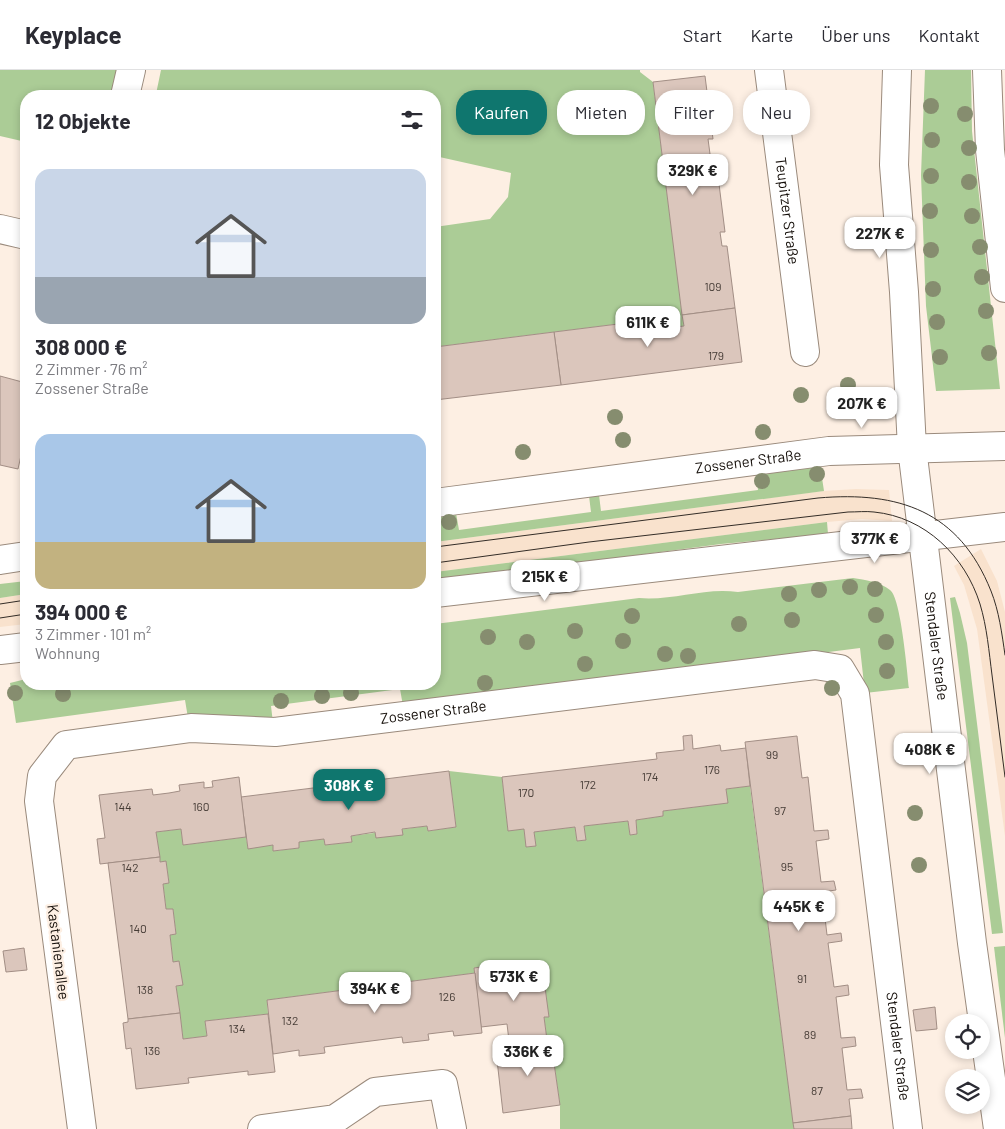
<!DOCTYPE html>
<html lang="de">
<meta charset="utf-8">
<style>
body{margin:0;font-family:Barlow,sans-serif;background:#f2f2f3;color:#2b2b33;height:100vh;display:flex;flex-direction:column;font-size:19px;white-space:nowrap}
*{box-sizing:border-box;margin:0}
p{font-size:16px;color:#7c7c81}
.icon{flex:none;width:28px;height:28px;fill:none;stroke:currentColor;stroke-width:2;stroke-linecap:round;stroke-linejoin:round}
.map{position:relative;flex:1;overflow:hidden}
.panel{position:absolute;left:20px;top:20px;width:421px;height:600px;display:flex;flex-direction:column;background:#fff;border-radius:20px;box-shadow:0 2px 8px #0003}
.panel>*{flex:none}
.banner{position:absolute;left:456px;top:20px;width:474px;height:45px;display:flex;gap:10px}
.buttons{position:absolute;left:945px;top:944px;display:grid;gap:10px}
.buttons a{display:grid;place-items:center;width:45px;height:45px;border-radius:50%;background:#fff;box-shadow:0 2px 8px #0003;font-size:25px}
.price{position:absolute;translate:-50% -42px;padding:0 11px;border-radius:10px;background:#fff;color:#222;font-size:16px;line-height:32px;filter:drop-shadow(0 1px 2px #0008)}
.price::after{content:'';position:absolute;left:50%;top:30px;width:15px;height:11px;margin-left:-8px;background:inherit;clip-path:polygon(0 0,100% 0,50% 100%)}
.price.current{background:#0f766e;color:#fff}
ul{padding:0;list-style:none}
li{display:grid;align-content:center;gap:10px;height:265px;padding:0 15px}
li span{display:grid;place-items:center;height:155px;border-radius:15px;color:#555}
li>.icon{margin-inline-start:auto}
span .icon{width:90px;height:90px;fill:#fffc;stroke-width:1}
li b{font-size:21px}
h2{display:flex;justify-content:space-between;align-items:center;height:60px;padding:0 15px;font-size:21px}
.pill{padding:0 18px;border-radius:20px;background:#fff;box-shadow:0 2px 8px #0003;font-size:18px;line-height:45px}
.pill.current{background:#0f766e;color:#fff}
header{display:flex;align-items:center;gap:30px;box-sizing:border-box;height:70px;padding:0 25px;background:#fff;border-bottom:1px solid #e1e1e2}
header strong{font-size:24px}
nav{display:flex;gap:28px;margin-inline-start:auto;font-size:18px}
.map>svg:first-child{display:block}
.built{fill:#f9e2cd}
.green{fill:#abcc96}
.building{fill:#dbc6bc;stroke:#a28e85}
.lines{fill:none;stroke-linecap:round;stroke-linejoin:round}
.minor-casing{stroke:#9a8a7c;stroke-width:30}
.major-casing{stroke:#9a8a7c;stroke-width:30}
.minor{stroke:#fff;stroke-width:28}
.major{stroke:#fff;stroke-width:28}
.tram{stroke:#342d27;stroke-width:1}
.tree{fill:#868d6f}
.labels{text-anchor:middle;stroke-width:4.5;stroke-linejoin:round;paint-order:stroke}
.number-label{font-size:12px;fill:#463c36}
.street-label{font-size:15px;fill:#140e09;stroke:#fdefe3}
</style>
<header>
<strong>Keyplace</strong>
<nav><a>Start</a><a>Karte</a><a>Über uns</a><a>Kontakt</a></nav>
</header>
<div class="map">
<svg width="1005" height="1059" viewBox="0 0 1005 1059">
<rect width="100%" height="100%" fill="#fdefe3"/>
<g class="built">
<path d="M856,419L889,420L892,451L862,449L827,452L435,502V472L823,421Z"/>
<path d="M981,479L997,511L1005,542V766L977,559L964,515L954,496Z"/>
<path d="M26,524V554L0,557V528Z"/>
</g>
<g class="green">
<path d="M0,0H117L111,26H26V72L0,66Z"/>
<path d="M161,0H640V2L653,12L684,256L660,259L658,249L435,277V157L490,149L508,127L511,103L435,86V26H165L156,24Z"/>
<path d="M925,0H971L972,61L1000,319L936,321L926,236L921,105Z"/>
<path d="M820,395L824,421L435,472V446L456,443L459,460L591,442L589,426L599,425L601,441L758,420L756,404Z"/>
<path d="M827,452L828,464L721,474L435,512V502Z"/>
<path d="M853,508C865,510 880,512 890,520C901,528 907,601 909,618L865,623L860,578L403,636L400,619L271,636L273,653L188,648L185,630L16,653L10,613L26,609V614H435V554L639,528C672,531 705,517 738,522Z"/>
<path d="M26,511V524L0,528V514Z"/>
<path d="M955,527L960,543L967,573L1003,863L992,864L950,528Z"/>
<path d="M449,701L502,707L508,760L524,759L527,777L535,776L534,762L575,757L577,771L585,770L584,756L628,751L630,765L637,764L636,750L663,746V741L727,733L726,719L750,716L794,1059H560V1035L551,972H547L544,947H548L542,895L502,900L501,894L474,898L475,903L267,930L268,944L205,951L207,966L183,969L176,916L182,915L179,892H173L170,865L176,864L173,839H166L163,814L169,813L166,792H160L156,762L181,759L183,775L246,767L248,778L273,775L274,781L299,778V772L324,769L325,775L352,772L351,766L427,756L428,761L456,757Z"/>
<path d="M1005,876V968L994,877Z"/>
</g>
<g class="building">
<path d="M705,6L713,69H708L712,99L717,98L725,162H720L722,176H727L735,238L682,245L653,12Z"/>
<path d="M735,238L742,292L561,315L554,262L658,249L660,259L684,256L682,245Z"/>
<path d="M554,262L561,315L435,330V277Z"/>
<path d="M0,306L26,313V363L18,399L0,395Z"/>
<path d="M692,665L693,679L720,675L721,681L746,678L750,716L726,719L728,733L663,741V746L636,750L637,764L630,765L628,751L584,756L586,770L577,771L575,757L534,762L536,776L526,777L524,759L508,761L502,707L657,689L656,683L684,680L683,666Z"/>
<path d="M797,666L802,708L808,707L814,761L828,760L829,769L816,771L821,812L834,811L836,820L822,822L827,865L841,863L842,871L828,873L834,917L848,915L849,925L836,927L841,968L855,967L856,976L842,978L847,1020L861,1019L863,1028L849,1029L851,1046L793,1053L745,672Z"/>
<path d="M449,701L456,757L428,761L427,756L402,759L403,765L376,768L375,762L351,766L352,772L325,775L324,769L299,772V778L273,781V775L248,779L241,727Z"/>
<path d="M239,707L246,767L183,775L181,759L156,762L160,787L100,794L97,769L105,768L99,725L152,719L153,725L169,723L180,721L179,715L204,712V718L213,717L212,711Z"/>
<path d="M160,787V792L166,791L169,813L163,814L166,839H173L176,864L170,865L173,892L179,891L183,915L176,916L180,943L128,949L108,793Z"/>
<path d="M24,878L27,900L6,902L3,881Z"/>
<path d="M501,894L502,900L542,895L549,947H544L547,970L510,979L507,954L481,957L474,898Z"/>
<path d="M475,903L482,963L454,966L453,961L428,964L429,970L403,973L402,967L324,977L325,983L299,986V980L273,984L267,930Z"/>
<path d="M935,937L937,959L916,961L913,940Z"/>
<path d="M180,943L183,969L207,966L205,951L268,944L275,1002L248,1005V1001L205,1006L188,1008L189,1013L136,1019L131,978L126,979L123,953L128,952V949Z"/>
<path d="M547,970V972H551L560,1035L503,1043L496,981L510,979Z"/>
<path d="M851,1046L852,1059H794L793,1053Z"/>
</g>
<g class="lines">
<defs>
<g id="minor">
<path id="s1" d="M769,0L805,282"/>
<path d="M125,26L131,0"/>
<path d="M0,159L26,165"/>
<path id="s2" d="M435,433L829,381L1005,376"/>
<path d="M0,490L26,486"/>
<path d="M435,523L1005,457"/>
<path d="M0,580L26,577"/>
<path id="s3" d="M82,1059L39,731L42,706L66,675L191,658L275,662L815,595L840,599L855,624L908,1059"/>
<path d="M262,1059L335,1049L375,1022L443,1014L452,1059"/>
</g>
<g id="major">
<path id="s4" d="M897,0L894,95L904,222L912,378L972,873L998,1059"/>
<path d="M987,0L990,80L1005,218"/>
</g>
</defs>
<use href="#minor" class="minor-casing"/>
<use href="#major" class="major-casing"/>
<use href="#minor" class="minor"/>
<use href="#major" class="major"/>
<g class="tram">
<path d="M435,477L818,428C899,421 959,441 991,521C999,541 1002,564 1005,585"/>
<path d="M435,493L589,472L848,442C857,442 866,441 874,442C925,447 965,486 980,534C987,557 989,582 992,605C996,639 1001,673 1005,707"/>
<path d="M0,534L26,530"/>
<path d="M0,548L26,544"/>
</g>
</g>
<g class="tree">
<circle cx="931" cy="36" r="8"/>
<circle cx="965" cy="44" r="8"/>
<circle cx="932" cy="70" r="8"/>
<circle cx="969" cy="78" r="8"/>
<circle cx="931" cy="106" r="8"/>
<circle cx="969" cy="112" r="8"/>
<circle cx="930" cy="141" r="8"/>
<circle cx="972" cy="146" r="8"/>
<circle cx="980" cy="177" r="8"/>
<circle cx="931" cy="180" r="8"/>
<circle cx="982" cy="207" r="8"/>
<circle cx="933" cy="219" r="8"/>
<circle cx="986" cy="241" r="8"/>
<circle cx="937" cy="252" r="8"/>
<circle cx="989" cy="283" r="8"/>
<circle cx="940" cy="287" r="8"/>
<circle cx="848" cy="315" r="8"/>
<circle cx="801" cy="325" r="8"/>
<circle cx="615" cy="347" r="8"/>
<circle cx="763" cy="362" r="8"/>
<circle cx="623" cy="370" r="8"/>
<circle cx="523" cy="382" r="8"/>
<circle cx="817" cy="404" r="8"/>
<circle cx="762" cy="411" r="8"/>
<circle cx="449" cy="452" r="8"/>
<circle cx="850" cy="517" r="8"/>
<circle cx="875" cy="519" r="8"/>
<circle cx="819" cy="520" r="8"/>
<circle cx="789" cy="524" r="8"/>
<circle cx="876" cy="545" r="8"/>
<circle cx="632" cy="546" r="8"/>
<circle cx="792" cy="550" r="8"/>
<circle cx="739" cy="554" r="8"/>
<circle cx="575" cy="561" r="8"/>
<circle cx="488" cy="567" r="8"/>
<circle cx="623" cy="571" r="8"/>
<circle cx="527" cy="572" r="8"/>
<circle cx="886" cy="572" r="8"/>
<circle cx="665" cy="584" r="8"/>
<circle cx="688" cy="586" r="8"/>
<circle cx="585" cy="594" r="8"/>
<circle cx="887" cy="601" r="8"/>
<circle cx="485" cy="613" r="8"/>
<circle cx="832" cy="618" r="8"/>
<circle cx="15" cy="623" r="8"/>
<circle cx="351" cy="623" r="8"/>
<circle cx="63" cy="624" r="8"/>
<circle cx="322" cy="626" r="8"/>
<circle cx="281" cy="631" r="8"/>
<circle cx="915" cy="743" r="8"/>
<circle cx="919" cy="795" r="8"/>
</g>
<g class="labels">
<g class="number-label">
<text x="713" y="221">109</text>
<text x="716" y="290">179</text>
<text x="772" y="689">99</text>
<text x="712" y="704">176</text>
<text x="650" y="711">174</text>
<text x="588" y="719">172</text>
<text x="526" y="727">170</text>
<text x="123" y="741">144</text>
<text x="201" y="741">160</text>
<text x="780" y="745">97</text>
<text x="787" y="801">95</text>
<text x="130" y="802">142</text>
<text x="138" y="863">140</text>
<text x="802" y="913">91</text>
<text x="145" y="924">138</text>
<text x="447" y="931">126</text>
<text x="290" y="955">132</text>
<text x="237" y="963">134</text>
<text x="810" y="969">89</text>
<text x="152" y="985">136</text>
<text x="817" y="1025">87</text>
</g>
<g class="street-label">
<text dy="5" stroke="none"><textPath href="#s1" startOffset="142">Teupitzer Straße</textPath></text>
<text dy="5" stroke="none"><textPath href="#s2" startOffset="316">Zossener Straße</textPath></text>
<text dy="5" stroke="none"><textPath href="#s4" startOffset="578">Stendaler Straße</textPath></text>
<text dy="5" stroke="none"><textPath href="#s3" startOffset="765">Zossener Straße</textPath></text>
<text transform="translate(58 882) rotate(83)" y="5">Kastanienallee</text>
<text dy="5" stroke="none"><textPath href="#s3" startOffset="1559">Stendaler Straße</textPath></text>
</g>
</g>
</svg>
<div class="buttons">
<a><svg class="icon" aria-label="locate" viewBox="0 0 24 24"><circle cx="12" cy="12" r="6"/><path d="M12 2v4M12 18v4M2 12h4M18 12h4"/></svg></a>
<a><svg class="icon" aria-label="layers" viewBox="0 0 24 24"><path d="M12 4l9 5-9 5-9-5zM3 14l9 5 9-5"/></svg></a>
</div>
<b class="price" style="left:693px;top:126px">329K €</b>
<b class="price" style="left:880px;top:189px">227K €</b>
<b class="price" style="left:648px;top:278px">611K €</b>
<b class="price" style="left:862px;top:359px">207K €</b>
<b class="price" style="left:875px;top:494px">377K €</b>
<b class="price" style="left:545px;top:532px">215K €</b>
<b class="price" style="left:930px;top:705px">408K €</b>
<b class="price current" style="left:349px;top:741px">308K €</b>
<b class="price" style="left:799px;top:862px">445K €</b>
<b class="price" style="left:514px;top:932px">573K €</b>
<b class="price" style="left:375px;top:944px">394K €</b>
<b class="price" style="left:528px;top:1007px">336K €</b>
<div class="banner">
<a class="pill current">Kaufen</a>
<a class="pill">Mieten</a>
<a class="pill">Filter</a>
<a class="pill">Neu</a>
</div>
<section class="panel">
<h2>12 Objekte<svg class="icon" aria-label="filters" viewBox="0 0 24 24"><path d="M4 7h16M4 17h16"/><circle cx="9" cy="7" r="2"/><circle cx="15" cy="17" r="2"/></svg></h2>
<ul>
<li><span style="background:linear-gradient(#c9d6e8 70%,#9aa5b1 0)"><svg class="icon" aria-label="home" viewBox="0 0 24 24"><path d="M3 11l9-7 9 7M6 9v11h12V9"/></svg></span><div><b>308 000 €</b><p>2 Zimmer · 76 m²</p><p>Zossener Straße</p></div></li>
<li><span style="background:linear-gradient(#a9c7e8 70%,#c2b280 0)"><svg class="icon" aria-label="home" viewBox="0 0 24 24"><path d="M3 11l9-7 9 7M6 9v11h12V9"/></svg></span><div><b>394 000 €</b><p>3 Zimmer · 101 m²</p><p>Wohnung</p></div></li>
</ul>
</section>
</div>
